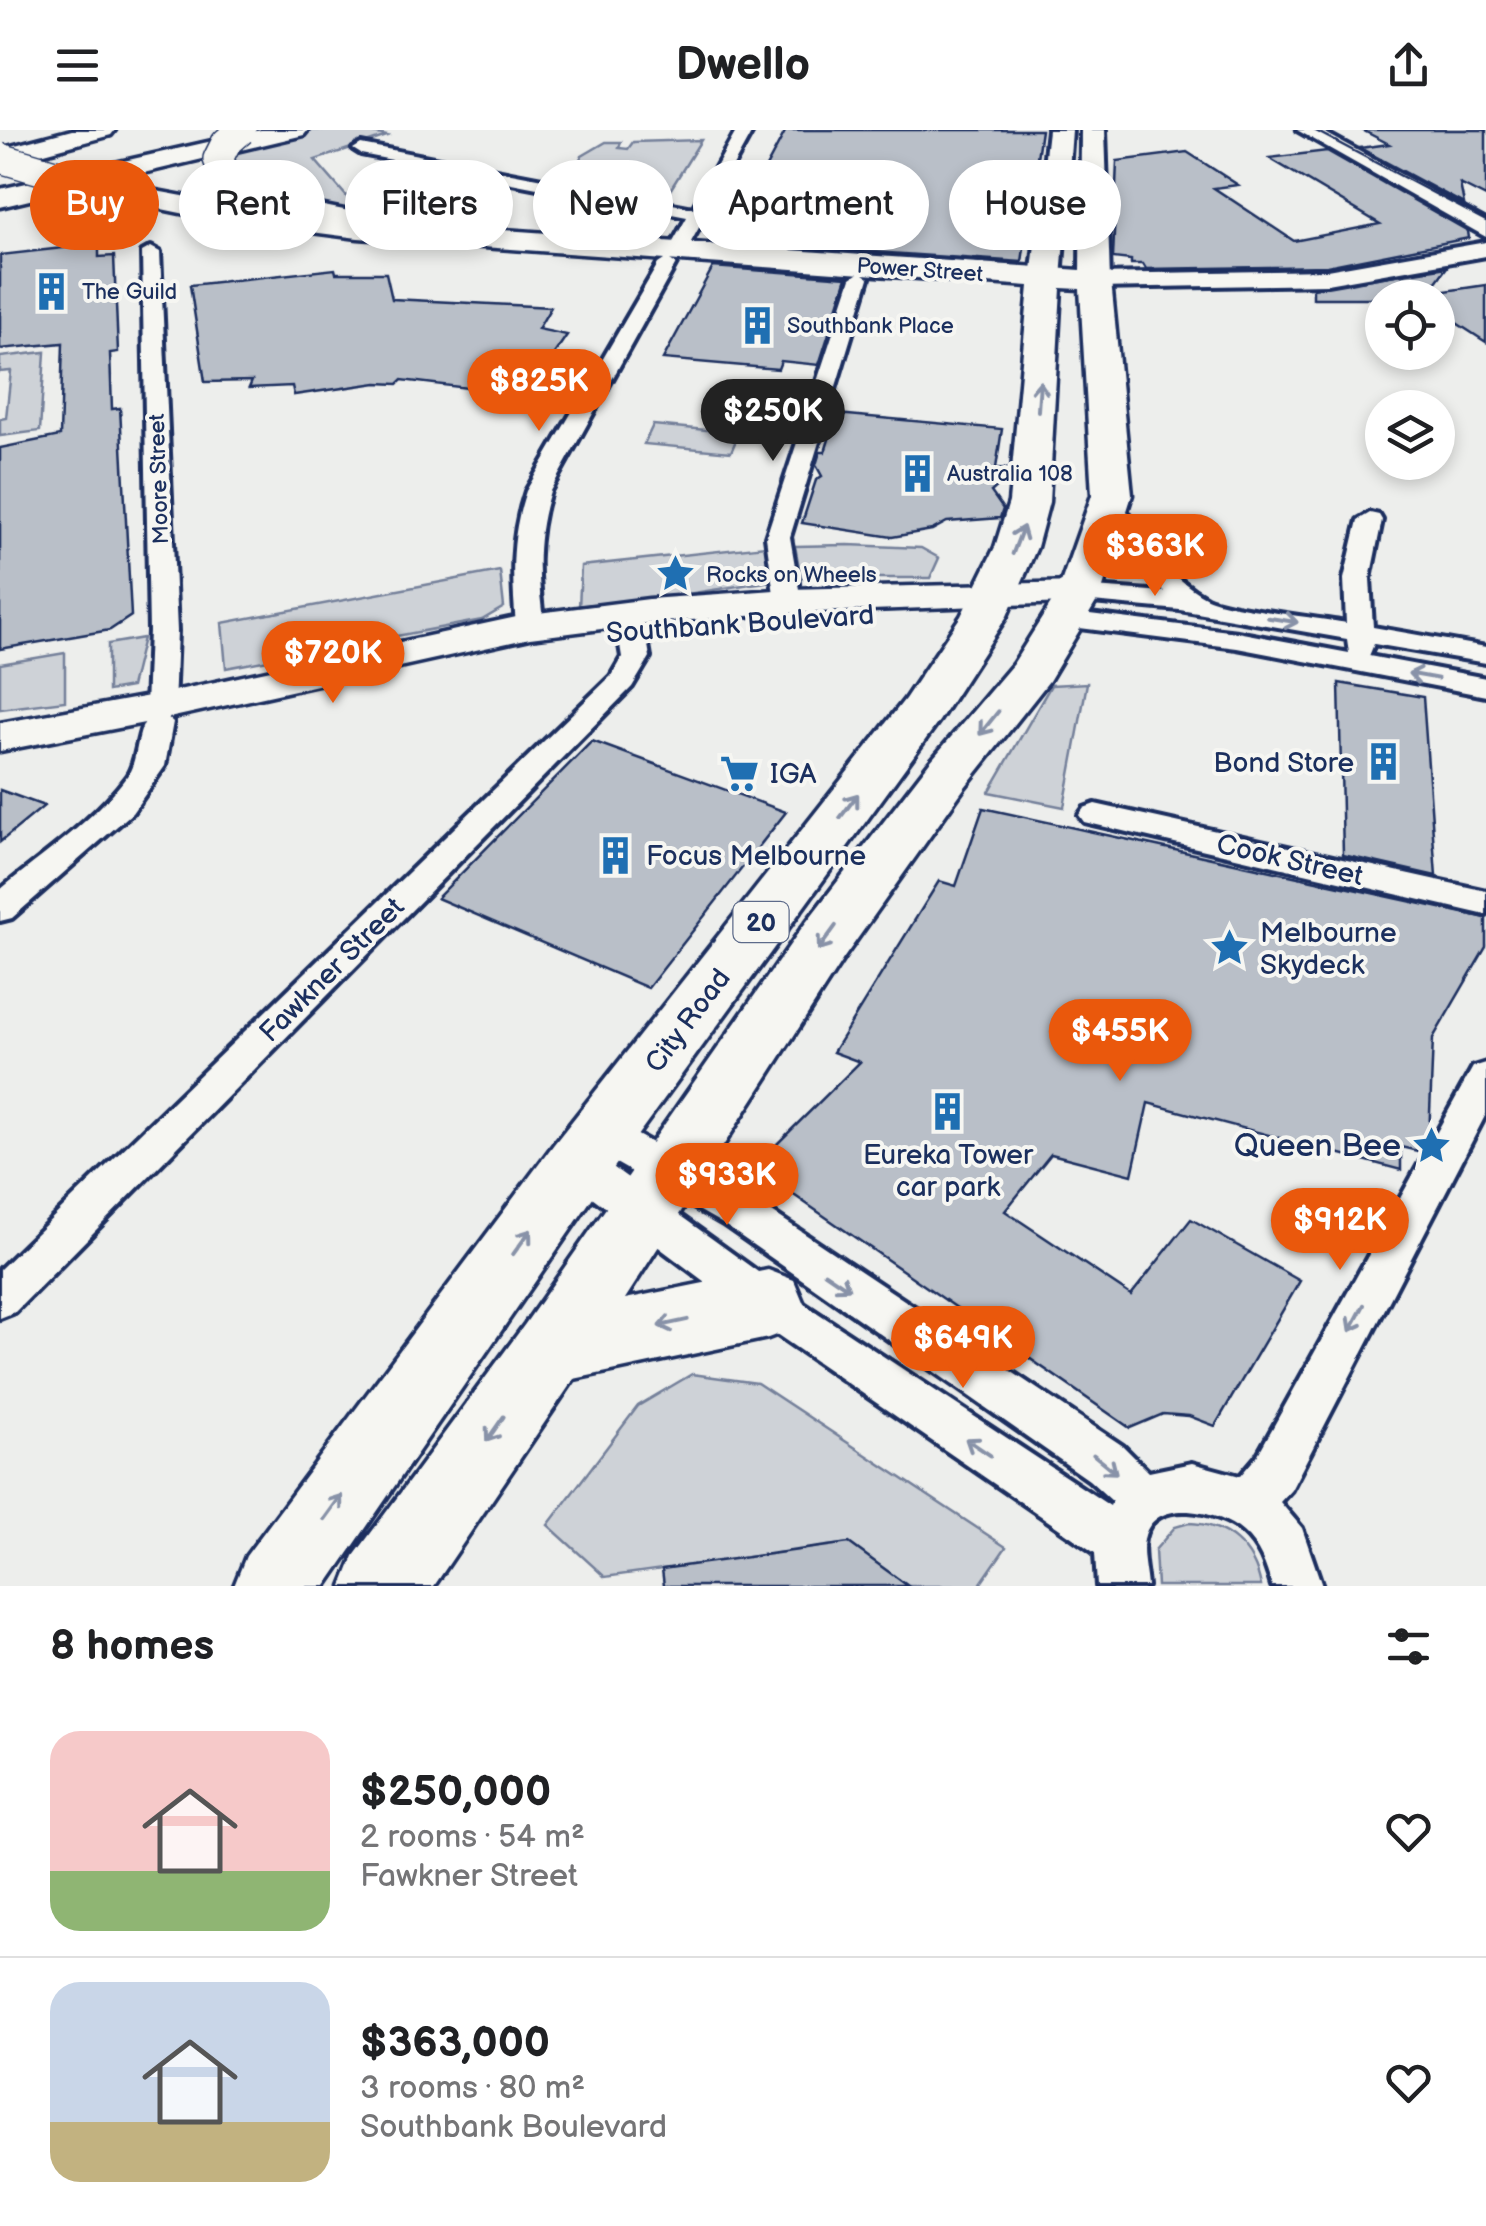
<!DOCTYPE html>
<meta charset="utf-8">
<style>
body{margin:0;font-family:"Balsamiq Sans",sans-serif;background:#f2f2f2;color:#202124;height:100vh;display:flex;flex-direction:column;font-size:38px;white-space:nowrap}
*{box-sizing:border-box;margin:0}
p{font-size:32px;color:#757577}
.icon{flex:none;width:55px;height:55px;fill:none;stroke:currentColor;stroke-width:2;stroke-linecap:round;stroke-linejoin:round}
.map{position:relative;height:1456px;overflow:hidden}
.sheet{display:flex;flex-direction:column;background:#fff;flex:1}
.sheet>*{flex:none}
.banner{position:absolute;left:30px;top:30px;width:1428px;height:90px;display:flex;gap:20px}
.buttons{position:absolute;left:1365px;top:150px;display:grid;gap:20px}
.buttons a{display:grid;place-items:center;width:90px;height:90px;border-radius:50%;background:#fff;box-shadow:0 5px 15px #0003;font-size:50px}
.price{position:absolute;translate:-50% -85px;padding:0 22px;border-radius:35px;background:#ea580c;color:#fff;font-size:32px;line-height:65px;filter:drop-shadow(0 2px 5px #0008)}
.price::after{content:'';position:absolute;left:50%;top:60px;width:30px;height:22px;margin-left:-15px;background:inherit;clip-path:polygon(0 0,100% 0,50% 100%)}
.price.current{background:#222;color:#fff}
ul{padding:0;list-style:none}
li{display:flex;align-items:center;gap:30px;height:250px;padding:0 50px}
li+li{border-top:2px solid #e0e0e0}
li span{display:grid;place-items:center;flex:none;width:280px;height:200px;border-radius:30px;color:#555}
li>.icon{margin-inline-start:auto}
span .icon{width:120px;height:120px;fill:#fffc;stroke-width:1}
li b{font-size:42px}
h2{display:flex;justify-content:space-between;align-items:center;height:120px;padding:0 50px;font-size:42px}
.pill{padding:0 35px;border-radius:45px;background:#fff;box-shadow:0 5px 15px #0003;font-size:35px;line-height:90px}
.pill.current{background:#ea580c;color:#fff}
header{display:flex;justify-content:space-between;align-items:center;height:130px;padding:0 50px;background:#fff;font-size:45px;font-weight:800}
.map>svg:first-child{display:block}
.green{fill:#ced2d7;stroke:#74809a;stroke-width:2.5}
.building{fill:#b9bfc8;stroke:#1b2f5e;stroke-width:2.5}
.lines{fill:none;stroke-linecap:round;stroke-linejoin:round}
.minor-casing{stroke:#1b2f5e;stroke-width:8}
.tertiary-casing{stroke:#1b2f5e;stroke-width:8}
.secondary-casing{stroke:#1b2f5e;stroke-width:7}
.primary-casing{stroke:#1b2f5e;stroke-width:8}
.trunk-casing{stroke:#1b2f5e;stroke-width:7}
.motorway-casing{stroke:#1b2f5e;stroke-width:7}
.minor{fill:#f6f6f2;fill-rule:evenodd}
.tertiary{fill:#f6f6f2;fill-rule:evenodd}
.secondary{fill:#f6f6f2;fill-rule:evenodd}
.primary{fill:#f6f6f2;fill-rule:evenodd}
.trunk{fill:#f6f6f2;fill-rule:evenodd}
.motorway{fill:#f6f6f2;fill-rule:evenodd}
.tram{stroke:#1b2f5e;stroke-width:2.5}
.trunk-bridge-casing{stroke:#1b2f5e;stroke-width:32;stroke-linecap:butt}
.motorway-bridge-casing{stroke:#1b2f5e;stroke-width:32;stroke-linecap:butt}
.trunk-bridge{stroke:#f6f6f2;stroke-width:29}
.motorway-bridge{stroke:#f6f6f2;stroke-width:29}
.oneway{stroke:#8892a8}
.labels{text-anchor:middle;stroke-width:8;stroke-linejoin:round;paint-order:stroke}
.far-street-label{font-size:22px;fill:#1b2f5e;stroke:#f6f6f2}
.far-poi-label{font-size:22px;fill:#1b2f5e;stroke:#f6f6f2;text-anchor:start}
.shield{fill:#f6f6f2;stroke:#5d6b8a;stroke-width:2.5}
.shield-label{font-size:25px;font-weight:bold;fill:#1b2f5e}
.street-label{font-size:28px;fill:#1b2f5e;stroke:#f6f6f2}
.poi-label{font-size:28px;fill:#1b2f5e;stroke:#f6f6f2;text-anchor:start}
.near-poi-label{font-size:32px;fill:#1b2f5e;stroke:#f6f6f2;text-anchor:end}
</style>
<header><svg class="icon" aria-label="menu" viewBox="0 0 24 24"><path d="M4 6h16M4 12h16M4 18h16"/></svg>Dwello<svg class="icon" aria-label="share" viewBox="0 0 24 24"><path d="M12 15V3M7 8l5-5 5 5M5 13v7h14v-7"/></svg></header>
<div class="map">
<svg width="1486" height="1456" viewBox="0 0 1486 1456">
<rect width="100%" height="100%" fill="#edeeec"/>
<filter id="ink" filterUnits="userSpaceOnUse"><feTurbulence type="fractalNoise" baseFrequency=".01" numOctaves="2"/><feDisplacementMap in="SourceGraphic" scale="20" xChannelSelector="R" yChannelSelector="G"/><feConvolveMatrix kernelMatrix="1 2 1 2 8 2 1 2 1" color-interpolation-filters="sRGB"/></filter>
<g filter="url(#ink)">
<g class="green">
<path d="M309,0H360L387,6L315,30L348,68L407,76L414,91C375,93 283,76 250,55C244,51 238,43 234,38L235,19Z"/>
<path d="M701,10L664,70L567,53L577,46L582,26L606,12H621L619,18L628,19L633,12Z"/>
<path d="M45,222L40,301L0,306V289L6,288L11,241L0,242V227Z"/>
<path d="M653,295L739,303L731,322L644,314Z"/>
<path d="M848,415L921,418L939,428L930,448H801L795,416Z"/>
<path d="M765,416L773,451C708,459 644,474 579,478L581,436Z"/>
<path d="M500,441L504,477L482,490L226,538L222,493Z"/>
<path d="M143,508L131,557L108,561V514Z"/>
<path d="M65,523V571L0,579V534Z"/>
<path d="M1087,553L1064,677L989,662L1051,555Z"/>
<path d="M692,1244L757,1253L1006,1417L979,1456H908L849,1413L605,1447L548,1395L638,1276Z"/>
<path d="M1189,1393C1227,1394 1254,1418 1261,1456H1157L1155,1420L1175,1397Z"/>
</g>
<g class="building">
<path d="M786,0H1041L1022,132L726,112Z"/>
<path d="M1362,0H1486V67L1460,54L1464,74L1360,18L1389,14Z"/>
<path d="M1327,21L1468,101L1469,108L1327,136L1146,139L1143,134H1131V130L1113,128L1117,31L1187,22L1238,55L1214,58L1294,111L1380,94L1269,28Z"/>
<path d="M99,114V127L114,126L118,222L110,223L112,279L120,278L131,486L110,500L0,519V318L60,306L63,213L0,219V125Z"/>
<path d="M713,137L847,147L819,235L781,231L778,239L663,229Z"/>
<path d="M1447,137L1424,168H1313V158Z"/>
<path d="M335,139L336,143H386L392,169L551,177L538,199L567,205L526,265L402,250L398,254L377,253L294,265L292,256L249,258L252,251L205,252L190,155Z"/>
<path d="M1486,155V212L1438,181V162Z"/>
<path d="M837,284L1002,299L996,338L1008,339L1007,348L991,362L1003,379L1000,388L947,392L932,400L892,407L802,393L816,350L822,346L816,335L820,322H825Z"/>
<path d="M1339,553L1423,567L1436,746L1343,725Z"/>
<path d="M592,611L786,682L648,858L437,768Z"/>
<path d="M0,660L44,676L0,712Z"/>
<path d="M983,678L1486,788V817L1433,908L1429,1008L1422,1022L1401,1017V1040L1148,973L1132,1045L1051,1024L1005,1081L1131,1165L1191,1089L1300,1151L1215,1296L1189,1286L1163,1284L1130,1298L788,1061L776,1015L860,932L833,922L939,751L956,756Z"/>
<path d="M849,1413L908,1456H664L662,1439Z"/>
</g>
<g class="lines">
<defs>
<g id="minor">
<path d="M737,0H753L686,121L677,126L668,121L687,87L361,24L353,19L361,14L693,78Z"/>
<path d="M151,117L160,122L177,501L174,577L165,585L173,592L165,636L132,683L12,788L0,791V760C43,724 94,691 127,646C140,629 135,593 153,584L146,577L149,501L142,122Z"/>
<path d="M667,128L676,134L550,361C535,408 537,448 544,496L540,502H520L516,496C512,447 510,408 526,361L658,134Z"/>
<path d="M860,142L869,148L790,407L801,471L788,479L775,471L766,407L851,148Z"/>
<path d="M1111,368L1120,370C1144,408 1166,446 1207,468C1227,478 1318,488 1346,493L1344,449L1358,390L1370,383L1379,385L1382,390L1370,449L1373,497L1486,517V533L1374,514L1369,526L1486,548V566L1237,518L1056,495L1052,489L1065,481L1237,502L1349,523L1347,509L1180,480L1070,470L1066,464L1070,458L1079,456L1165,462C1136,439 1116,408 1099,375Z"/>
<path d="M631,489L645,497L650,527L632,557L15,1182L0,1188V1139L611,546L622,527L617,497Z"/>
<path d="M1095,674L1486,761V785L1084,692L1079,685L1084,678Z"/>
<path d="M1486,933V984L1291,1360L1280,1372L1302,1398L1322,1456H1272C1266,1436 1260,1417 1243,1402C1220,1381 1153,1365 1144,1409C1141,1423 1146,1442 1147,1456H1097L1095,1423L753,1188L564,1046L558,1034L564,1022L578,1017L592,1022L783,1160L1110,1376L1112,1371L1089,1350L723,1094L586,1016L580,1004L586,992L600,988L614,992L751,1068L1123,1316L1149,1342L1192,1333L1240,1346L1257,1326L1473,937Z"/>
</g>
<g id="tertiary">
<path d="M1297,0H1320L1486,91V107Z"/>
<path d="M1486,112V126L1327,154L1095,158L1083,151L1095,144L1327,140Z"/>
</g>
<path id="secondary" d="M1079,452L1093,456L1098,464L1093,472L788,483L649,493L530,508L160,590L0,621V593L160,564L530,484L649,469L788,459Z"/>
<g id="primary">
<path d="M1048,0H1072L1061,149L1057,155H1035L1031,149Z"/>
<path d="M1081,0H1105L1110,151L1106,157H1084L1080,151Z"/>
</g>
<path id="trunk" d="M113,53L210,71L358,90L1095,141L1106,144L1111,151L1132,365L1101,464L1049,551L965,657L843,829L625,1169L768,1140L794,1150L804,1174L794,1198L768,1208L574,1249L434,1456H342L354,1426L525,1194L801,799L929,633L1013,534L1057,464L1092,365L1080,159L1061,158L1049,372L1037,417L1007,486L939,591L602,1054L326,1456H234L246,1426L554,1014L905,569L961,486L995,417L1009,372L1029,156L358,108L210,89L103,67L99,61L103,55Z"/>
<g id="motorway">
<path d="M72,0H115L111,5L0,35V19Z"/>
<path d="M261,0H308L304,5L0,77V59Z"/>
<path d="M228,42L289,69L399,91L410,94L414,100L410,106L399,109L270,82L218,56L214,50Z"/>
</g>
</defs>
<use href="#minor" class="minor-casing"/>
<use href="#tertiary" class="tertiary-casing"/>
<use href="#secondary" class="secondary-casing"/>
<use href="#primary" class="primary-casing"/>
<use href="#trunk" class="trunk-casing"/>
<use href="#motorway" class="motorway-casing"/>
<use href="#minor" class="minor"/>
<use href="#tertiary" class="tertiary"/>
<use href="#secondary" class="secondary"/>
<use href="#primary" class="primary"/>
<use href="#trunk" class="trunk"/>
<use href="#motorway" class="motorway"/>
<path class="tram" d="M1314,0L1486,91"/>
<defs>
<path id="trunk-bridge" d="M0,28L113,61"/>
<path id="motorway-bridge" d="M228,50L218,29L226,13L241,0"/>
</defs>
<use href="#trunk-bridge" class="trunk-bridge-casing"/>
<use href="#motorway-bridge" class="motorway-bridge-casing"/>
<use href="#trunk-bridge" class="trunk-bridge"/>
<use href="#motorway-bridge" class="motorway-bridge"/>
</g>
<defs><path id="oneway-shaft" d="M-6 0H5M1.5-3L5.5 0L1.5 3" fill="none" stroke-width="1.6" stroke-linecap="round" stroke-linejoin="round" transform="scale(2.5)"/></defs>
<g class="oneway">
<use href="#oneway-shaft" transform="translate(1039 266) rotate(-86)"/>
<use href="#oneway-shaft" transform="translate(1018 410) rotate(-69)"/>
<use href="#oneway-shaft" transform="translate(1283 490) rotate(9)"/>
<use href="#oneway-shaft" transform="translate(1423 546) rotate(-170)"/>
<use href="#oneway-shaft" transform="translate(989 593) rotate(129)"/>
<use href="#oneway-shaft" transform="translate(849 676) rotate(-53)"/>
<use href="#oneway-shaft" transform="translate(827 808) rotate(126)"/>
<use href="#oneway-shaft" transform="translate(522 1112) rotate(-54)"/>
<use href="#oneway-shaft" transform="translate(837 1151) rotate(34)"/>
<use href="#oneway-shaft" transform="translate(1357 1188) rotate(118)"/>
<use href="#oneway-shaft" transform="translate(673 1193) rotate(168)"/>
<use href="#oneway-shaft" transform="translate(495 1299) rotate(125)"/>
<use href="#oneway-shaft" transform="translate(978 1317) rotate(-146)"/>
<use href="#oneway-shaft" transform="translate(1105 1334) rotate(39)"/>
<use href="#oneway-shaft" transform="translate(333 1377) rotate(-54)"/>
</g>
</g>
<defs>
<symbol id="building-bare" viewBox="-9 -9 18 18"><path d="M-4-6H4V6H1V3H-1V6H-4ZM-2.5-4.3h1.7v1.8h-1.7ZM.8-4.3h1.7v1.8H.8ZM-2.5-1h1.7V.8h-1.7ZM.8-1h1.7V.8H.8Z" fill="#1f6fb2" stroke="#f6f6f2" stroke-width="2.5" paint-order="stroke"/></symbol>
<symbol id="sight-bare" viewBox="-9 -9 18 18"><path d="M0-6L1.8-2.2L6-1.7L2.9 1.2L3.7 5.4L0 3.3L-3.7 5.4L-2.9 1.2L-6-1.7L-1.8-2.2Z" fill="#1f6fb2" stroke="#f6f6f2" stroke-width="2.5" paint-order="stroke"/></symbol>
<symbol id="supermarket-bare" viewBox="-9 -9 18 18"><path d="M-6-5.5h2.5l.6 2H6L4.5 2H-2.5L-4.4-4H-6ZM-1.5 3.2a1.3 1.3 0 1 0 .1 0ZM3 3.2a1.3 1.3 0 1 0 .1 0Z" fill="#1f6fb2" stroke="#f6f6f2" stroke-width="2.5" paint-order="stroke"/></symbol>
</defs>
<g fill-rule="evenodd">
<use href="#building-bare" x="24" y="134" width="55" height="55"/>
<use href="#building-bare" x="730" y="168" width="55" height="55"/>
<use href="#building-bare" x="890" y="316" width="55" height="55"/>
<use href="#sight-bare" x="648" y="416" width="55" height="55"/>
<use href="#building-bare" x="1356" y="604" width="55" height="55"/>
<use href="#supermarket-bare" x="712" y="616" width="55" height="55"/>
<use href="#building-bare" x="588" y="698" width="55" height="55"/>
<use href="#sight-bare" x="1202" y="790" width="55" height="55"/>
<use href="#building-bare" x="920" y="954" width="55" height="55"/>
<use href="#sight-bare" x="1404" y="988" width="55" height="55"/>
</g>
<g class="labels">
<g class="far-street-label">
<text transform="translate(920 139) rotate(4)" y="8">Power Street</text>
<text transform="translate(158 349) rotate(-92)" y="8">Moore Street</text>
</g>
<g class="far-poi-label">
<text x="82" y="169">The Guild</text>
<text x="787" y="203">Southbank Place</text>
<text x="947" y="351">Australia 108</text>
<text x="706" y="452">Rocks on Wheels</text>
</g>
<rect class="shield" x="733.5" y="772" width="55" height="40" rx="8"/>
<g class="shield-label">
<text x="761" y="801">20</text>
</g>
<g class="street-label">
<text transform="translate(740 493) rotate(-4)" y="10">Southbank Boulevard</text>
<text transform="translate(1290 729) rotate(13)" y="10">Cook Street</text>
<text transform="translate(331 839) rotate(-45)" y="10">Fawkner Street</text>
<text transform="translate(687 890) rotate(-53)" y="10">City Road</text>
</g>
<g class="poi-label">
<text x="1354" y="642" text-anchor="end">Bond Store</text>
<text x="770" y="653">IGA</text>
<text x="646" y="735">Focus Melbourne</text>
<text x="1260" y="812">Melbourne<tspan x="1260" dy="32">Skydeck</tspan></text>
<text x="948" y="1034" text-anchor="middle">Eureka Tower<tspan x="948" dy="32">car park</tspan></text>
</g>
<g class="near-poi-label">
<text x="1401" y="1026">Queen Bee</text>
</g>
</g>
</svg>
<div class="buttons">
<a><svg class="icon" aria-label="locate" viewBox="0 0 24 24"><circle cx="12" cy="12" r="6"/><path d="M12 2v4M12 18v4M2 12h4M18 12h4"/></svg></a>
<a><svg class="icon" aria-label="layers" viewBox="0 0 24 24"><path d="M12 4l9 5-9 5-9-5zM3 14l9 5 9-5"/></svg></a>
</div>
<b class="price" style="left:539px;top:304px">$825K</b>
<b class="price current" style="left:773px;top:334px">$250K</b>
<b class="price" style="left:1155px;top:469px">$363K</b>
<b class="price" style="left:333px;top:576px">$720K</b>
<b class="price" style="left:1120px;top:954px">$455K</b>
<b class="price" style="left:727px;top:1098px">$933K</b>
<b class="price" style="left:1340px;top:1143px">$912K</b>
<b class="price" style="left:963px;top:1261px">$649K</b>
<div class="banner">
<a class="pill current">Buy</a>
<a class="pill">Rent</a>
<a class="pill">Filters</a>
<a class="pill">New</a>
<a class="pill">Apartment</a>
<a class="pill">House</a>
</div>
</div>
<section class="sheet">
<h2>8 homes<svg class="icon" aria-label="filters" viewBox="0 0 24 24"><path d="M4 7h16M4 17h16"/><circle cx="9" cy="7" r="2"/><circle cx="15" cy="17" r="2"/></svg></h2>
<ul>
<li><span style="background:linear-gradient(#f6c9c9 70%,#8fb573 0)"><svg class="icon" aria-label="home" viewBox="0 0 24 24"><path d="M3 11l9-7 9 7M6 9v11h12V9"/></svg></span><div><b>$250,000</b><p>2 rooms · 54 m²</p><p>Fawkner Street</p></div><svg class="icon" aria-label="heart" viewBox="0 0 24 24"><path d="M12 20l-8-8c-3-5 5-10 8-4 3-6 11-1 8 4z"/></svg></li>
<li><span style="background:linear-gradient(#c9d6e8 70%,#c2b280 0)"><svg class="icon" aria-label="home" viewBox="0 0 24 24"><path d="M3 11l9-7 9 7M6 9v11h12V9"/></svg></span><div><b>$363,000</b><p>3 rooms · 80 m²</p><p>Southbank Boulevard</p></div><svg class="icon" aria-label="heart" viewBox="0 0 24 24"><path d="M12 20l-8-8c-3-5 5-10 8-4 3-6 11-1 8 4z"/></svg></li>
</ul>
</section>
